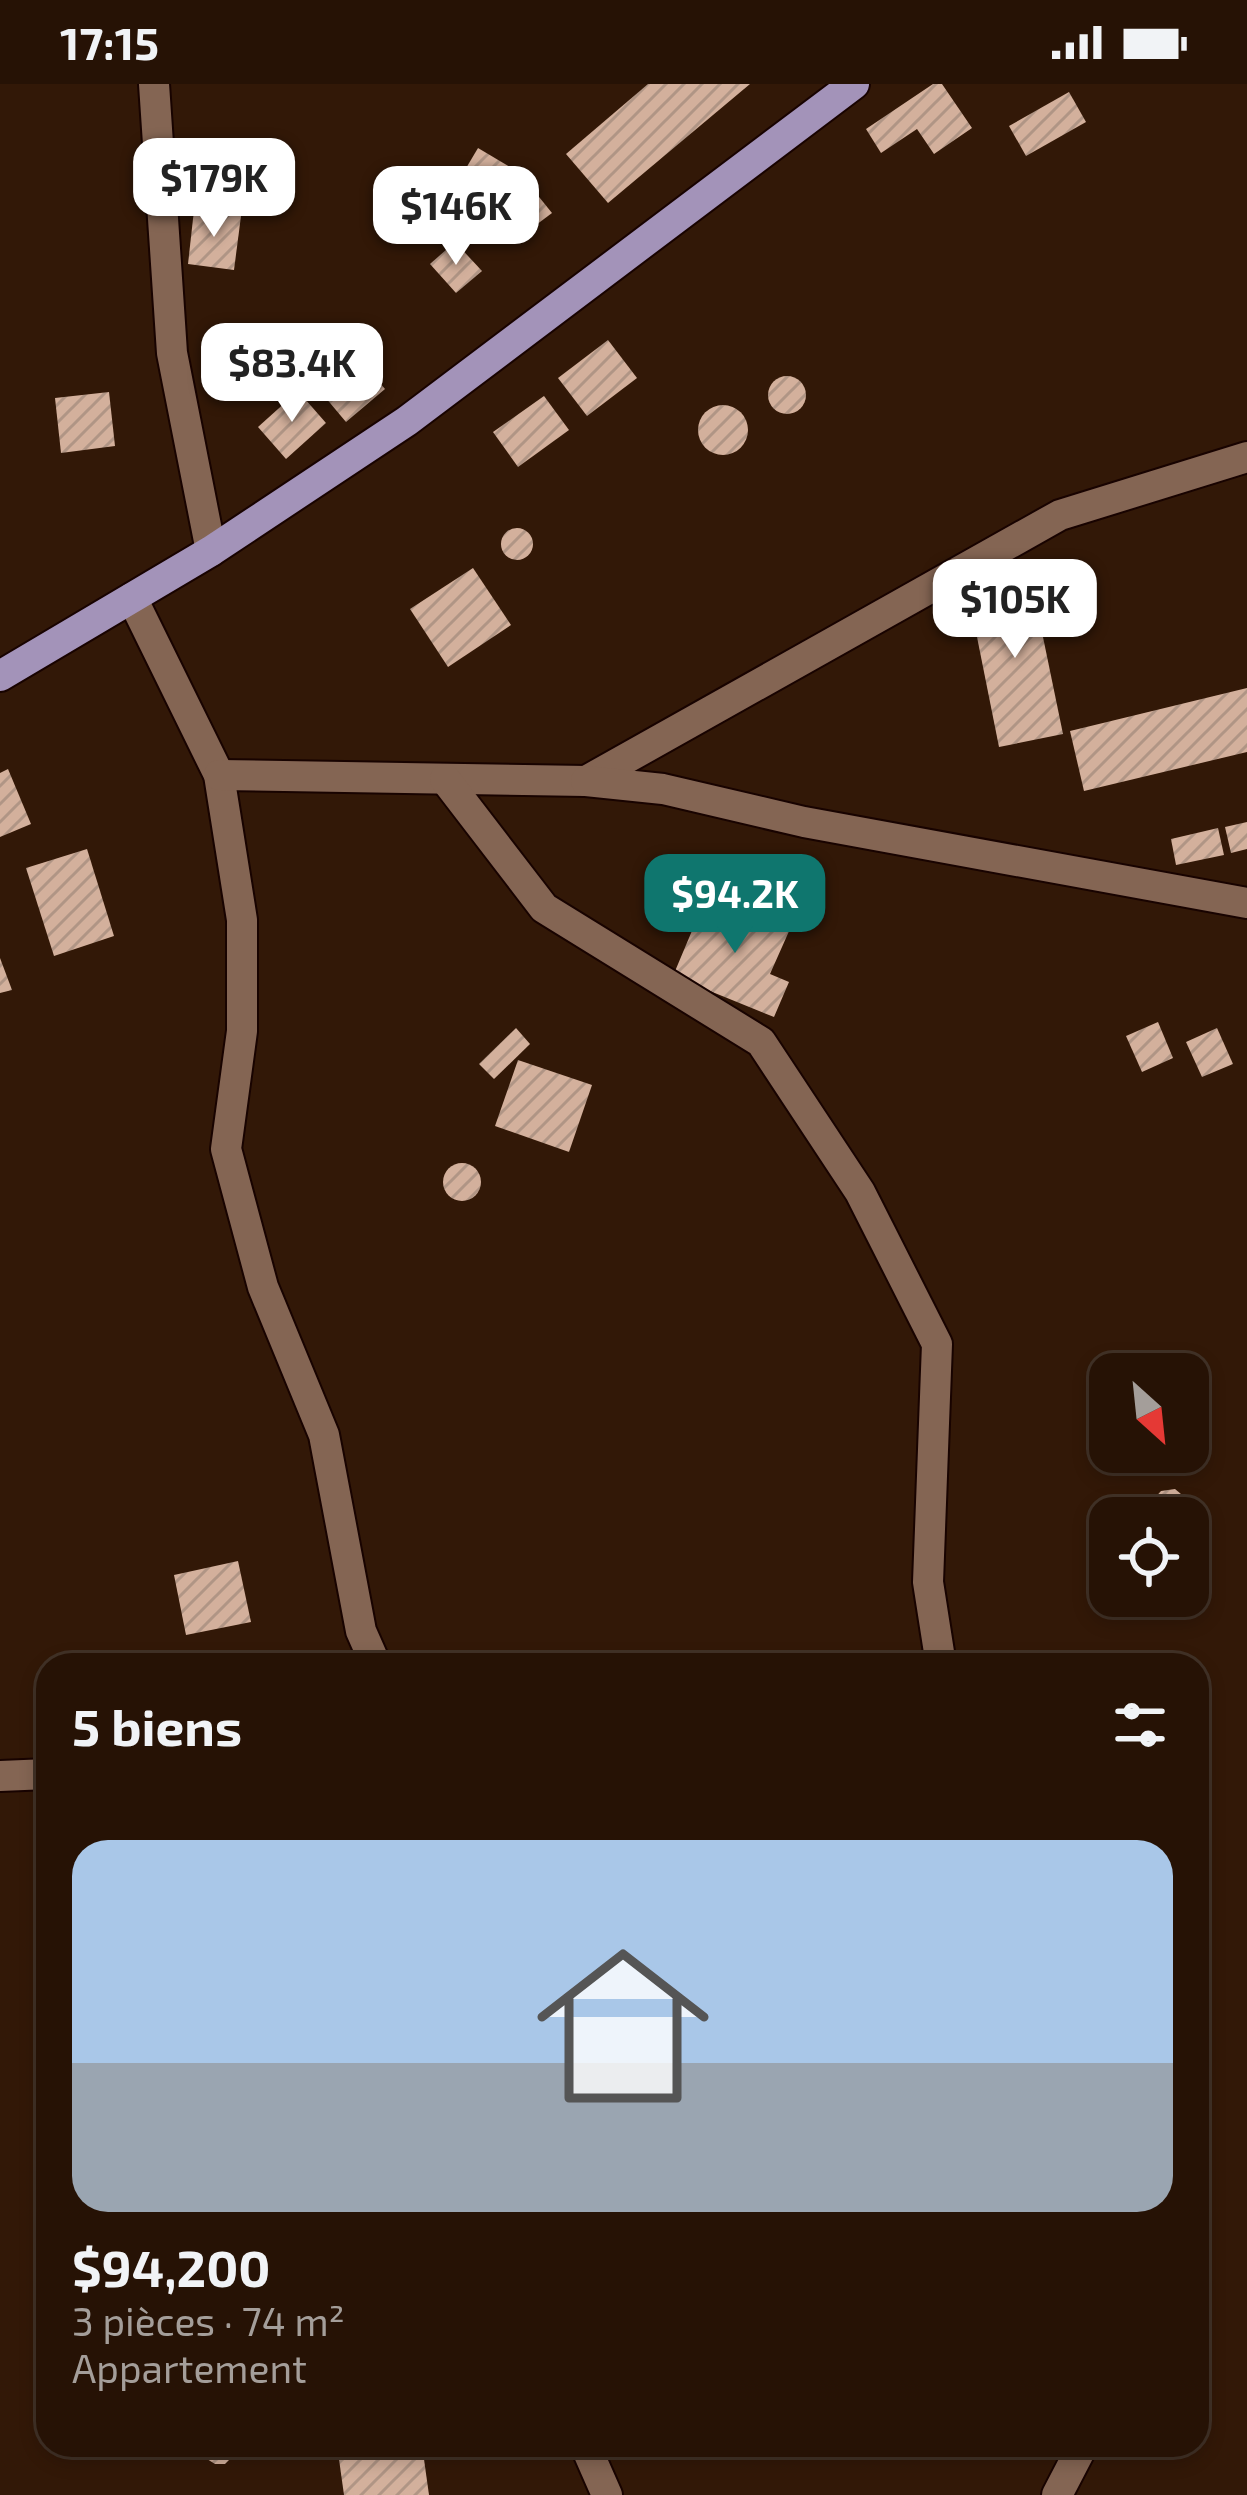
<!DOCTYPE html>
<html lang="fr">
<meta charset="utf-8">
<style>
body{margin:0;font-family:"Exo 2",sans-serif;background:#322013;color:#f1f3f6;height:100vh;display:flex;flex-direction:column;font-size:45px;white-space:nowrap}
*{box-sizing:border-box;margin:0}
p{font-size:39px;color:#a49e9a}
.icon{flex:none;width:66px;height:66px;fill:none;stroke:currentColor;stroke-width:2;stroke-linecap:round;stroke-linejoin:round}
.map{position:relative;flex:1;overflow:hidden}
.details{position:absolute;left:36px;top:1569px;width:1173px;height:804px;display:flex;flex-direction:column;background:#261205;border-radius:36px;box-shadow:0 6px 18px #0003,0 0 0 3px #423227}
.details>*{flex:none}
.needle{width:78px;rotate:153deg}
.tools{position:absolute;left:1089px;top:1269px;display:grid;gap:24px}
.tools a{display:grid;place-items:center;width:120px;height:120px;border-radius:24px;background:#261205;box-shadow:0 6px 18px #0003,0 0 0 3px #423227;font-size:60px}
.price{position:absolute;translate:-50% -102px;padding:0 27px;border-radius:24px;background:#fff;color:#222;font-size:39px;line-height:78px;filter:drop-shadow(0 3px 6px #0008)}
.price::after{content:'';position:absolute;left:50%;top:72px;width:36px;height:27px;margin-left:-18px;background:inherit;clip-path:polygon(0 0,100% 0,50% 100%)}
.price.on{background:#0f766e;color:#fff}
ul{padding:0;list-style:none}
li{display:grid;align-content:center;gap:24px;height:636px;padding:0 36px}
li+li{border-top:3px solid #423227}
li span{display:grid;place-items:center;height:372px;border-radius:36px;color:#555}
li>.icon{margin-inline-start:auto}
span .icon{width:216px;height:216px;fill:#fffc;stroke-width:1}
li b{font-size:51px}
h2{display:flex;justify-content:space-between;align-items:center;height:144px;padding:0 36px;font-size:51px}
.status{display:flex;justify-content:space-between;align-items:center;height:84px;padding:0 60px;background:#261205;direction:ltr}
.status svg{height:33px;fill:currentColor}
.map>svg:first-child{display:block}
.building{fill:url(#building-hatch)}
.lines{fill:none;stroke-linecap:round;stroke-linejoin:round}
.street-casing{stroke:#180300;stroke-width:34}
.primary-casing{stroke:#180300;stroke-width:34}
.street{stroke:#846553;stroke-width:30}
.primary{stroke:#a393b9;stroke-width:30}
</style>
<div class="status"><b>17:15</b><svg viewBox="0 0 49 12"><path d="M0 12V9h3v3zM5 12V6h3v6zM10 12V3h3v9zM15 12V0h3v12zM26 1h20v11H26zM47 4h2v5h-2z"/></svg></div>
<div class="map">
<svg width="1247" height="2411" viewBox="0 0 1247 2411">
<defs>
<pattern id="building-hatch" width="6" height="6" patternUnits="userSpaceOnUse" patternTransform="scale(3)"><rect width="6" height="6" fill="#d3b09c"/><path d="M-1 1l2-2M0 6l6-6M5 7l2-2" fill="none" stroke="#b09585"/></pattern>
</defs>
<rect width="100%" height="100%" fill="#321807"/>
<g class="building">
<path d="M648,0H750L608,119L566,70Z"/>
<path d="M933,0H942L972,44L934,70L917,45L881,69L866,45Z"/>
<path d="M1069,8L1086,38L1026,72L1009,42Z"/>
<path d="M478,64L515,86L487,134L449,113Z"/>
<path d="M531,103L552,129L528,147L508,120Z"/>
<path d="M194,126L241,132L234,186L188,180Z"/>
<path d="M455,158L482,187L456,209L430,180Z"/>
<path d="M608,256L637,294L587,332L558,294Z"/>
<path d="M351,265L385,305L346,338L325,313L341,298L329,284Z"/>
<circle cx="787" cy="311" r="19"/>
<path d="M298,307L326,339L286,375L258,343Z"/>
<path d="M109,308L115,362L61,369L55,314Z"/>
<path d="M544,312L569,346L518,383L493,348Z"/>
<circle cx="723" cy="346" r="25"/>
<circle cx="517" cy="460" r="16"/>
<path d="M473,484L511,541L448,583L410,525Z"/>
<path d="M1030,490L1063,650L999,663L967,503Z"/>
<path d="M1247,604V668L1084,707L1070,647Z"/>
<path d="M8,685L31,740L0,753V689Z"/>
<path d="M1247,738V765L1231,769L1225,743Z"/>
<path d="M1218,744L1224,771L1176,781L1171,755Z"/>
<path d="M87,765L114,852L54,872L26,784Z"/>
<path d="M707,811L790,845L770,890L789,898L774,933L673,892Z"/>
<path d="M0,874L12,906L0,909Z"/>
<path d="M1158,938L1173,974L1142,988L1126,952Z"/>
<path d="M516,944L530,960L494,995L479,980Z"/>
<path d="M1217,944L1233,980L1202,993L1186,958Z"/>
<path d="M518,976L592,1001L569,1068L495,1042Z"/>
<circle cx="462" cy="1098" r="19"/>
<path d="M1175,1405L1187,1415V1429L1183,1434H1156L1152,1417L1161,1407Z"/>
<path d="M238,1477L251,1538L186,1551L174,1491Z"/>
<path d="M202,2361H238V2367L225,2380H215L207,2375Z"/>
<path d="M337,2361H422L429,2411H344Z"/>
</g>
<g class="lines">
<defs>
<g id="street">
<path d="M154,0L172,269L211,467"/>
<path d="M132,514L219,691L242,836V947L226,1065L263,1203L324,1351L361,1547L376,1581"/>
<path d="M219,691L586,697L1060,431L1247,373"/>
<path d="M445,695L544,824L761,958L860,1108L937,1260L928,1498L941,1581"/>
<path d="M586,697L663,705L804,738L1247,819"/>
<path d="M0,1692L48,1690"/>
<path d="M585,2361L607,2411"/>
<path d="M1057,2411L1083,2361"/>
</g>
<path id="primary" d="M0,592L211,467L407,337L854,0"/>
</defs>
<use href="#street" class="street-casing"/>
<use href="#primary" class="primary-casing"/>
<use href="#street" class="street"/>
<use href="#primary" class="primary"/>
</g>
</svg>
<div class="tools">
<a><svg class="needle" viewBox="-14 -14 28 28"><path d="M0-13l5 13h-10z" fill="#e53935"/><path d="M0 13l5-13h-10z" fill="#a49e9a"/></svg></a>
<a><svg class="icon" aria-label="locate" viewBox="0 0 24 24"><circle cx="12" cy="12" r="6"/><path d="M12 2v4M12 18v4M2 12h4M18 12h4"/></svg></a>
</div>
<b class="price" style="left:214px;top:156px">$179K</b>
<b class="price" style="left:456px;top:184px">$146K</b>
<b class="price" style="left:292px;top:341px">$83.4K</b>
<b class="price" style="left:1015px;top:577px">$105K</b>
<b class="price on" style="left:735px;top:872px">$94.2K</b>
<section class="details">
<h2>5 biens<svg class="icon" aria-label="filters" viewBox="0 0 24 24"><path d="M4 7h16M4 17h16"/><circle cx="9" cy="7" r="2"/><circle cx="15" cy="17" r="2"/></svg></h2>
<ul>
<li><span style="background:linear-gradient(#a9c7e8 60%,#9aa5b1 0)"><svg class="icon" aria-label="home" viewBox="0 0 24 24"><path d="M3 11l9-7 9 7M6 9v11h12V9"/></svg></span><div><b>$94,200</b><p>3 pièces · 74 m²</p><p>Appartement</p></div></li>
</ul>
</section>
</div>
